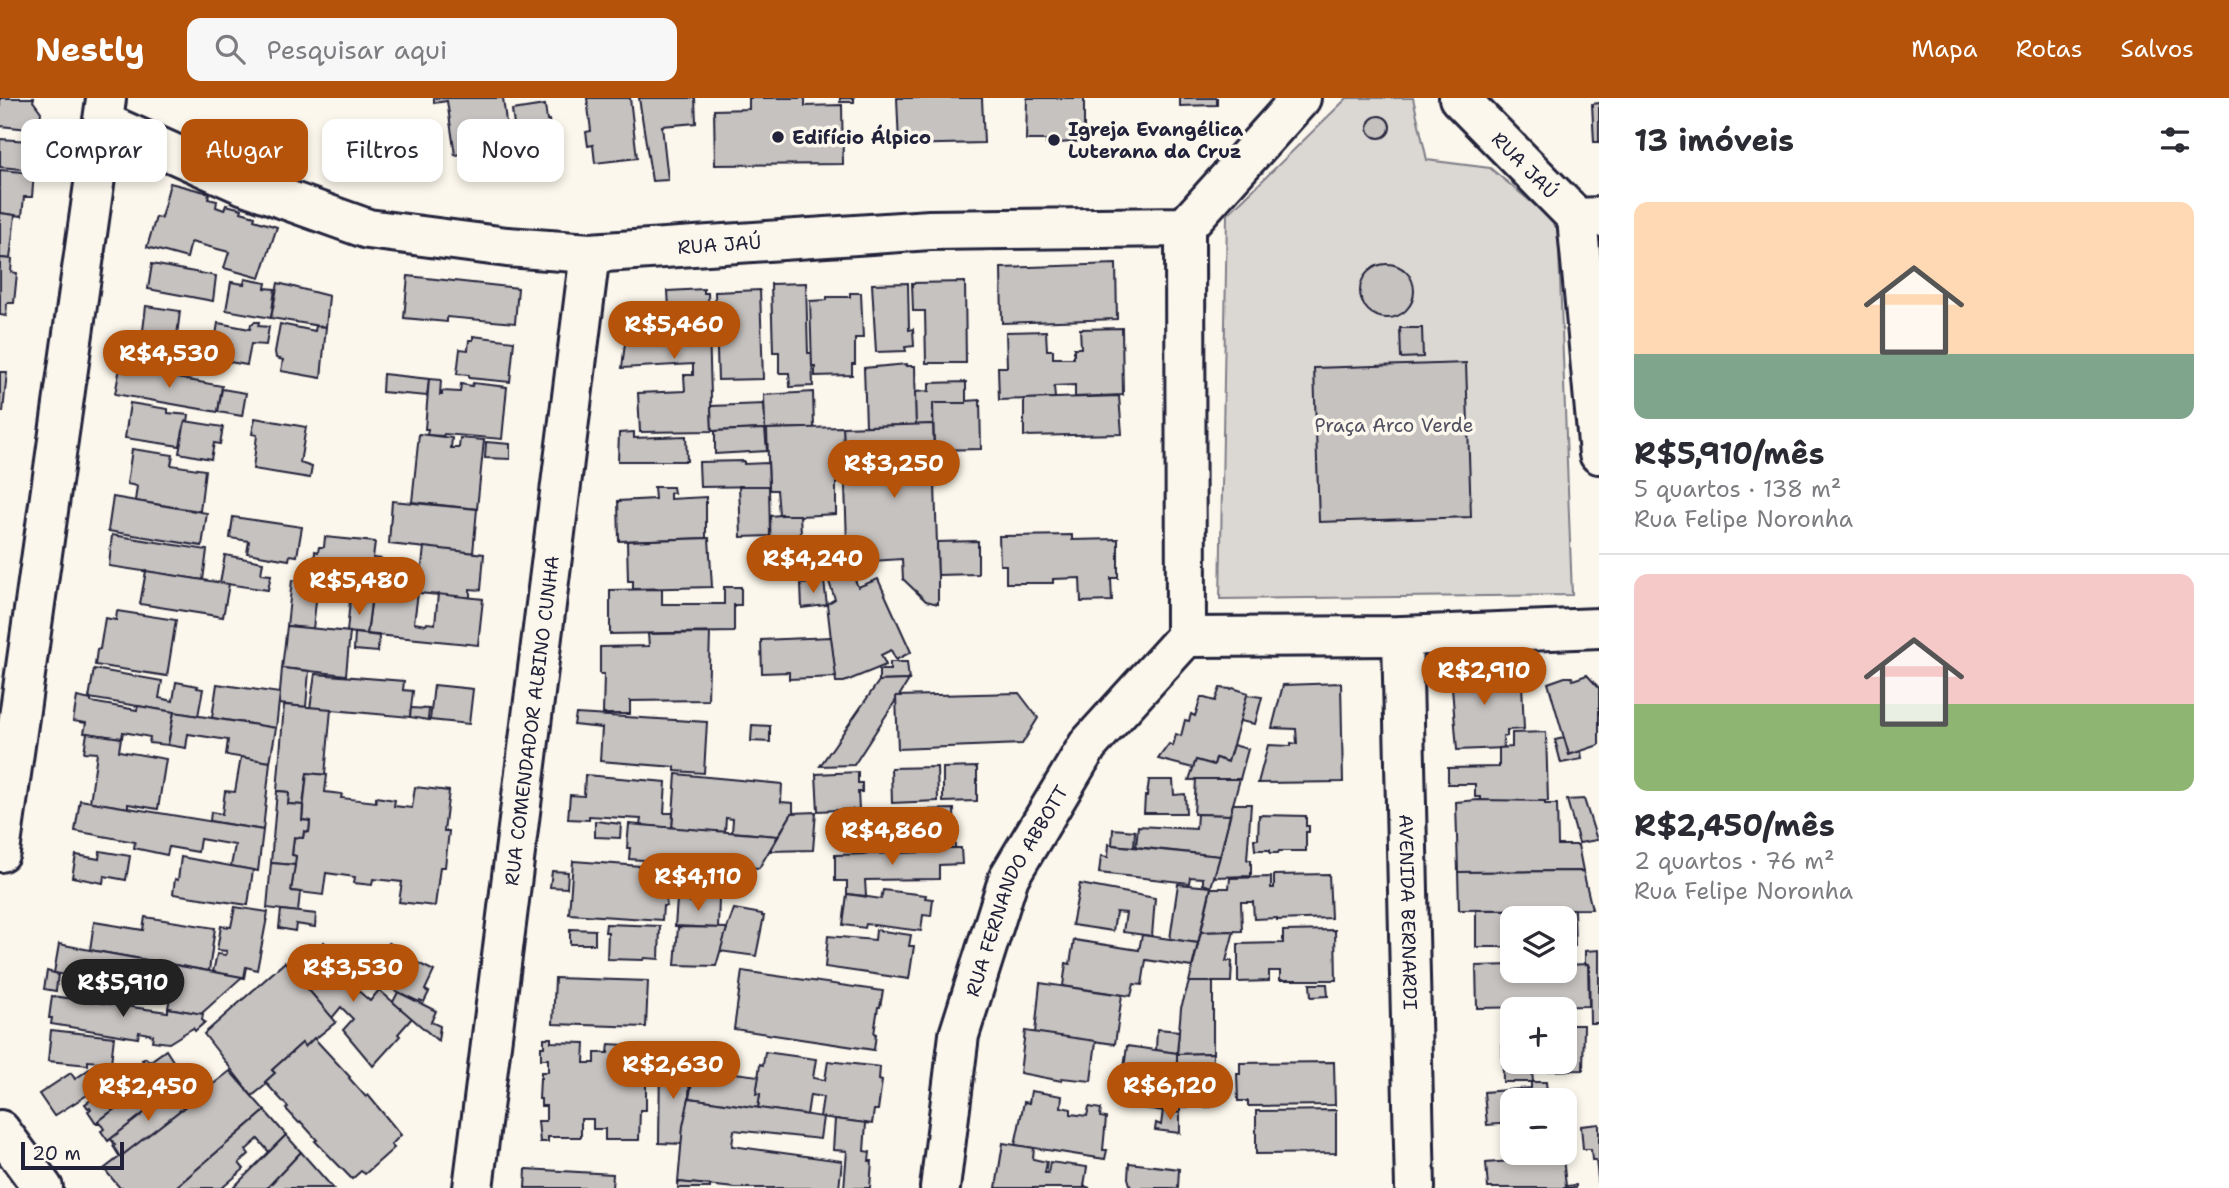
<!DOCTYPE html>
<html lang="pt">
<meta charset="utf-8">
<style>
body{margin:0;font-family:"Shantell Sans",sans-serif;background:#f7f7f7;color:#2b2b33;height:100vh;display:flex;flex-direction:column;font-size:26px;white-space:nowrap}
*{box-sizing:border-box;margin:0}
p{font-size:23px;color:#7c7c81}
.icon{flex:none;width:38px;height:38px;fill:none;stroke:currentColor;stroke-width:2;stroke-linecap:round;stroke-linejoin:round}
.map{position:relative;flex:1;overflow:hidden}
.sheet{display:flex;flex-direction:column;background:#fff;width:630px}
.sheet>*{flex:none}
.banner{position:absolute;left:21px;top:21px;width:665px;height:63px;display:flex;gap:14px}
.tools{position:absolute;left:1500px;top:808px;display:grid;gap:14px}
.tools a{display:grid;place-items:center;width:77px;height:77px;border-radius:14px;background:#fff;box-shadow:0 4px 10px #0003;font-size:35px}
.scale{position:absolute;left:21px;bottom:18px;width:103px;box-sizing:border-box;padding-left:7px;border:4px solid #22223b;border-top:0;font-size:19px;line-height:24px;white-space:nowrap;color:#22223b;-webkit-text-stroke:5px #fbf7ec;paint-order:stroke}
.price{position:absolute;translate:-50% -60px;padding:0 16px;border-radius:24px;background:#b45309;color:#fff;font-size:23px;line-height:46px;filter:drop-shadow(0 2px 4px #0008)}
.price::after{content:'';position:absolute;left:50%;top:42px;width:21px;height:16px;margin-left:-10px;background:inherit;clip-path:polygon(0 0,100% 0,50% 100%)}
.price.active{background:#222;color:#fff}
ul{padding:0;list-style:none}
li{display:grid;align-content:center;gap:14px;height:371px;padding:0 35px}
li+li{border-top:2px solid #e1e1e2}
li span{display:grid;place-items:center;height:217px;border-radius:14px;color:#555}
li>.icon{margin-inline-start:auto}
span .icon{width:126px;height:126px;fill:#fffc;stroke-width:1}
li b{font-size:30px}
h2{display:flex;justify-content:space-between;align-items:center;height:84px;padding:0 35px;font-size:30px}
.tag{padding:0 24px;border-radius:14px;background:#fff;box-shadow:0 4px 10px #0003;font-size:24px;line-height:63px}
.tag.active{background:#b45309;color:#fff}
header{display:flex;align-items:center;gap:42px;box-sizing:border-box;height:98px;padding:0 35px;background:#b45309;color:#fff}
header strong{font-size:33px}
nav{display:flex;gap:38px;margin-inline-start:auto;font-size:24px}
.search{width:490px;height:63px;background:#f7f7f7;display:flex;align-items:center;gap:18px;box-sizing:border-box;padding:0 24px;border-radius:14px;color:#7c7c81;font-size:26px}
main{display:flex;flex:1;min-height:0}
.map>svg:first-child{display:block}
.green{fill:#dbd8d3;stroke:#7e7d87;stroke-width:2}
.building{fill:#c6c2c0;stroke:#22223b;stroke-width:2}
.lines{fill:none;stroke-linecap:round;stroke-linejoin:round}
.minor-casing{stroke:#22223b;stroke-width:44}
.minor{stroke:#fbf7ec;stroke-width:38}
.poi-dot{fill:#22223b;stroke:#fbf7ec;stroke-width:2.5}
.labels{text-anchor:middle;stroke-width:7;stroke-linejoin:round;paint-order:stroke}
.poi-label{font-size:19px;font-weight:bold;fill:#22223b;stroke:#fbf7ec;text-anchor:start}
.street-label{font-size:19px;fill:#22223b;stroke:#fbf7ec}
.park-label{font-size:19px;fill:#505061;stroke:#fbf7ec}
</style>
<header>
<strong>Nestly</strong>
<div class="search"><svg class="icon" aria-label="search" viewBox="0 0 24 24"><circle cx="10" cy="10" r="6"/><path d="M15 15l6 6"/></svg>Pesquisar aqui</div>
<nav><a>Mapa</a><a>Rotas</a><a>Salvos</a></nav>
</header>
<main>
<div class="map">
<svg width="1599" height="1090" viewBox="0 0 1599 1090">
<rect width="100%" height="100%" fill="#fbf7ec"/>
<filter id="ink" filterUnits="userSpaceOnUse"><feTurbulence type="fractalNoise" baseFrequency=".0143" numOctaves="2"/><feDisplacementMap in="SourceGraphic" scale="14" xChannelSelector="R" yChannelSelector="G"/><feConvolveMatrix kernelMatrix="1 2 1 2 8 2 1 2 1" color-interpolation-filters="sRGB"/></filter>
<g filter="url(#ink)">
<path class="green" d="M1347,0H1413L1427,62L1490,70L1558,126L1572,497L1220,501L1227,117Z"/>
<g class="building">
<path d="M0,0H34L33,3L41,14L39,32L0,28Z"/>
<path d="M434,0H503L509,48L455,57L447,3L434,5Z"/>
<path d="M587,0H630L637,60L595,65L593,47L588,48L586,34L591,33Z"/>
<path d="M639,0H695L696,25L662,28L668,82L652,83Z"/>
<path d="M749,0H805V8L842,7L843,66L715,67L714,12L749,11Z"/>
<rect x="840" y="0" width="14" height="4"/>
<path d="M897,0H982L984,45L899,47Z"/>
<path d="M1027,0H1084V43L1046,46V42H1026Z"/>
<path d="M1180,0H1217V7L1180,8Z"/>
<path d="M1599,5V44H1594L1592,6Z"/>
<path d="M545,7L547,22H549L555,62H553V65L539,67L538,65L518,67L512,27H514L512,12Z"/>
<circle cx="1379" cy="29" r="11"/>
<path d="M0,41L29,43L28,54H34L33,72L0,69Z"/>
<path d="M0,72L34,75L32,99H24L22,118L0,115Z"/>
<path d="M170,85L209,95L208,101L217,103L216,109L224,112L226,107L242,111L241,114L255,118L254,122L277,129L260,180L224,170L229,154L191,144L187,160L147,149L156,119L161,120Z"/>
<path d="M0,115L15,117L10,161L0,160Z"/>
<path d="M0,160L12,161L11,174L17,175L14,205H7L6,218L0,217Z"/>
<path d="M152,166L216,178L213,203L148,191Z"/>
<path d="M1116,166L1117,221L1002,225L1001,170Z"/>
<circle cx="1387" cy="193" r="27"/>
<path d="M408,178L518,190L515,225L447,219V224L404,220Z"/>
<path d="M245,181L266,185L265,190L275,191L271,220L226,212L231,184L244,186Z"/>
<path d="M965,184L966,265H926L925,213H913L912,185Z"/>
<path d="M278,185L329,198L326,229L271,220Z"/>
<path d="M806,185L808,255H812L813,288L790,289L789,275H779V254H773L771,186Z"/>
<path d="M908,185L909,232L913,231L914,248L905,249L906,253L876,254L872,186Z"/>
<path d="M704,191V195H708L712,333L640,334L638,295L685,293L684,277H693V266L622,270L629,212L669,210L668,193Z"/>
<path d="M760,192L763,281L718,282L715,194Z"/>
<path d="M850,195H861L863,240H855V266H852V277L815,278V268H812L810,203L827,202V199H850Z"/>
<path d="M146,208L180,213L176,246L142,241Z"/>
<path d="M254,224H259L258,228L269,229L266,247L251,246L247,267L212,261L218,225L250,231L251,226H253Z"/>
<path d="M280,226L315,233L316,228L326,229L321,280L281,273L283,262L276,260L275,254Z"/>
<path d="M1122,230L1123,297L1075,299V287L1054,288L1055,300L999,302L998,269H1007L1006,234L1046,233L1047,252H1053V260H1074V250H1081L1080,231Z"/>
<path d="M1400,230H1422L1423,259L1401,260Z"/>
<path d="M473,238L514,243L510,284L469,280V277L457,276L460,251L468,252L469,242H473Z"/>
<path d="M1466,265L1471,419L1319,424L1314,270Z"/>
<path d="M907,266V268H915L916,327L866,328L864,270Z"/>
<path d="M120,270L222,288L218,314L115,296Z"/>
<path d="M0,274H7L3,314H0Z"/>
<path d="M383,276L429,281L427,298L382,294Z"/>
<path d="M429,281L441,282L440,297H442V293L460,294L461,286L472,288L473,285L507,289L502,341L444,336L443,338L427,337L428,331H425Z"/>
<path d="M966,284V305H933V326L916,327L915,294L929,293V285Z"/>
<path d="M222,291L246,295L242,318L218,314Z"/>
<path d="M813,294L814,330L765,331L764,297Z"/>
<path d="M1119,298L1122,336L1024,338V301Z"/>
<path d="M980,302L981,351L934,352L933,305H966V303Z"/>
<path d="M130,305L168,311V315L189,317L188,324L185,323L180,348L125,340Z"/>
<path d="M764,306L765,331L712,333L711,308Z"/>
<path d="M255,320L306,329L300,365L312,369L310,380L253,371L257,337L252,336Z"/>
<path d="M185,323L223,329L220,346L214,345L211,361L179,355Z"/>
<path d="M933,326L938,477V506L926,503L903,481L902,461L872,463L847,445L843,329Z"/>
<path d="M843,329L845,373H841V384L836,385V416L782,419V416H779L777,392H769L767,331Z"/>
<path d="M765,331L767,353L715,356V333Z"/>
<path d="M634,334V340L686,338L687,363H618L619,335Z"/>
<path d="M419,336L452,340L451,350H459L460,340L484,342L477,411L412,404Z"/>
<path d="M486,344L510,346V361L485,360Z"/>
<path d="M132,351L173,357L171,367L205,372L200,413L135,403L137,388L127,386Z"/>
<path d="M744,363V366L768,365L769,388L700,389L699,364Z"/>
<path d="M739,388H769L770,438L741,439Z"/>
<path d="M654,389H673L674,395H670V401L706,399V440L619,443L618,403L655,401Z"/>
<path d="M113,399L207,415L202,448L108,433Z"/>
<path d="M392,403L477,411L473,455L389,446Z"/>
<path d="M782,417H800L801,435L795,441L796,459L771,461L770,418Z"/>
<path d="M233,419L302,429L297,458L290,457L289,462L247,455L249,443L230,440Z"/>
<path d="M112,437L207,452L203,482L109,468Z"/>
<path d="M1072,437V442L1118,441V480H1111L1112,503L1081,504L1080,480L1053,481V485H1006V467H1000L999,438Z"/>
<path d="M325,439L375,444L373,460L382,461L380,481L316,476V472H314L315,453L318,454L319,449H324Z"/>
<path d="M709,440L712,489L633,491V483H628L627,443Z"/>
<path d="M978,443V476L938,477L937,444Z"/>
<path d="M424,449L484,456L481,492L470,491V500L419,495Z"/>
<path d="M225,457L263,464L261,476L271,477L268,492L220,485Z"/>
<path d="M848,465L858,489L878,481L911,554L896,562L891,552L881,557L886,567L844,584H836L827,506L835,501L828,481L837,477L834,472Z"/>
<path d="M146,473L229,486L223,519L140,506Z"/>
<path d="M292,482L318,485L313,531L287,528Z"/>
<path d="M824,484L827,507L802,510L801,486Z"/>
<path d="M724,489H741V507H734V534L610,536V492L662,491V506H724Z"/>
<path d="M373,490L418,495L414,525L426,527L427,525L435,526L438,496L483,501L478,547L367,536Z"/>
<path d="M350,502L371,504L367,536L347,534Z"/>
<path d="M117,513L176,522L167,578L95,567L97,552L100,551L105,520L116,522Z"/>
<path d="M287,528L350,534L346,577L282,570Z"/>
<path d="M355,535L379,538L378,554L354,552Z"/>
<path d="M710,535L708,602L630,603V616H603L604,576H600V549L649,548L648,536Z"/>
<path d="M831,539L836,579L789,581V574L762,575L761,542Z"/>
<path d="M1482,563L1483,582H1499V571H1502V563H1506L1507,586H1522L1524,631L1507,632V638H1503L1504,650L1457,652L1450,565Z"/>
<path d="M890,564H907L909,582L879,583V572H890Z"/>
<path d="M282,570L309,573L306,609L279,606Z"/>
<path d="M94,571L162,583L159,600L173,603L176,584L198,588L197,590L203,591L198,618L89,600Z"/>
<path d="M315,576L404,583L403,592L413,593L410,619L310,610Z"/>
<path d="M1587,577L1599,590V647L1569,657L1548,585L1565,579H1572L1573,582Z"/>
<path d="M909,582L899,598H896V602L854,667L820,668L879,583Z"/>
<path d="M1341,585L1343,684L1258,685L1268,647L1291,648V645L1297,646L1296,631L1272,630L1283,587Z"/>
<path d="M217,586L280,595L276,630L212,620Z"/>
<path d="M434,587L473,591L469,626L430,622Z"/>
<path d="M1220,590L1231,591L1233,590L1248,595L1228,664L1216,660L1214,667L1196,662L1193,670L1158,661L1169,646L1173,648L1176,636L1181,638L1185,622L1189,623L1191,616L1195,618L1201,599L1215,603Z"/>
<path d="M1019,595L1038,620L1022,646L898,651L896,598Z"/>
<path d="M1247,597L1262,599L1255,626L1240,623Z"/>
<path d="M77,599L91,602V604L137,612L138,608L174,614L168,647L149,645L150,639L123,634L122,640L84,635L86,625L73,623Z"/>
<path d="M284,607L331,611L325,677L307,675L303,707L288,706L289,694L277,693Z"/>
<path d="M411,610L429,611L428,622L410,619Z"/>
<path d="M174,614L276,630L270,664L226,657L228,642L188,636L186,650L168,647Z"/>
<path d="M576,616L707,624L704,675L675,673V669L600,663L602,630L574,627Z"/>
<path d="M752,627L770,628V644L751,643Z"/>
<path d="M1546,634L1548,703H1481V699H1475V686H1448V670L1499,669V650L1512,649V635Z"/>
<path d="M87,635L121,640L119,653L166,661L158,711L128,706V710L90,704L97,655L84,654Z"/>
<path d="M1564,640L1569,657L1581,653L1582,661L1561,665L1555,642Z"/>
<path d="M1233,647L1248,651L1240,681L1189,682L1196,662L1214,667L1216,660L1228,664Z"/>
<path d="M241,659L270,664L263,732L210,723L211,714L222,716L225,693L235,694Z"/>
<path d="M937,669L938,703L892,705L891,670Z"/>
<path d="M977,669V703L943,704V670Z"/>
<path d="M858,674V685H862V694H858L859,711L818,713L816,676Z"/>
<path d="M307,675L327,677L325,694L342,696L341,700L376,704V699L395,702L394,708L412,710L415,689L449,693L444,733H449L445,769H440L435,808L399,804L402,784L373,781L372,787L354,785L355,779L326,775L323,797L291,793L296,758L292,757L294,739L303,740L304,733L309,734L310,723L302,722Z"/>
<path d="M676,676L782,686L781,704L793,705V714L778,738L732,734L733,721L726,720L725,734L672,730Z"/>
<path d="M585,677L666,684L664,715H673L672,730L640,727L641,721L589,718V722L568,721L570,697L584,698Z"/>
<path d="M1196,681H1240L1230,717L1194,716Z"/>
<path d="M1149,682H1173L1174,697L1185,696L1186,715H1144L1145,698H1147Z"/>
<path d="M277,693L289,694L288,706L303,707L302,722L310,723L309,734L304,733L303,740L294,739L292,757L296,758L295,767L271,765Z"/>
<path d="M1584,701L1597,742L1579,745L1567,702Z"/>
<path d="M80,702L263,732L258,773L231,768L235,747L200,741L198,754L169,749L167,757L134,750L135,744L75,733Z"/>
<path d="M1478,702L1545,703V706H1557L1558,747H1578L1583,773L1458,774L1456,704Z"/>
<path d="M1233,706H1251L1247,762H1251V778L1214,779Z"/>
<path d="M954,711L955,750L891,751V746H878L877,713Z"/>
<path d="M816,714L813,752L770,753L792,715Z"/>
<path d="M877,716L878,746L857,747L856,717Z"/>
<path d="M1197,716L1230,717L1220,758L1136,749L1138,728L1196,731Z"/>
<path d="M1259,717L1306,718V728H1309V734H1306V753H1279L1278,755H1270V752H1255L1254,741H1258Z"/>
<path d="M595,723L621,726L620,740L595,739Z"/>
<path d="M629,726L640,727L778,738L759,770L629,761L630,750H627Z"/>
<path d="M1113,731L1135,733L1134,749L1112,747Z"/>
<path d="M1109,746L1112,747L1220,758L1211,789L1203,786V780L1190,779L1189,785L1099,775L1101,758L1108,759Z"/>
<path d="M928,750H934L935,754H938V750H961L962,766L939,767V781L865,782L866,798L847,796V783H835V757L928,754Z"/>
<path d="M100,753L130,758L126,782L104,778L103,785L72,779L76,757L99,761Z"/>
<path d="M181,759L253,772L248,807L173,796L175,781L178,782Z"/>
<path d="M573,763L668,770L666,808H663L662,822L569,816Z"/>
<path d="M271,765L295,767L291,793L300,794L298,814L267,810Z"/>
<path d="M707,770L738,773L736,797L705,795Z"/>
<path d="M552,773L568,774L567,790L550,789Z"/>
<path d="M1583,773L1592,811L1459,812L1458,774Z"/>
<path d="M1329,776L1331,820L1277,822V820L1254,821L1253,804H1241L1242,833L1201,834L1211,790H1229L1230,780L1271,779V790H1274V777Z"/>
<path d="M1080,786L1155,800L1152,838L1123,834L1126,815L1116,814L1113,833L1072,827Z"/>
<path d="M1178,786L1211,789L1198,845L1170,841Z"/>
<path d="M883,792L926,797L925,800L933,801L931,818L923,817L921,833L866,826L865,830L843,827L847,796L881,801Z"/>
<path d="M700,798L719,800L718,830L675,828L677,802L700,805Z"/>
<path d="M235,809L268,814L257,872L246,869L244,880L213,874L217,856L226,857L227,853L217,852L221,828L231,829Z"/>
<path d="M734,811L762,816V818H764L756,858L719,853Z"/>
<path d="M1538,811H1574L1575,848H1564V821H1538Z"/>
<path d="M281,812L316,816L315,829L296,826L295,833L279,830Z"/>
<path d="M1476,812H1509L1512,849H1476Z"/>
<path d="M145,819L215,830L209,873L90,852L94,824L143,832Z"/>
<path d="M606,826L660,828L659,861L644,860L643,862L607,861L608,834H605Z"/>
<path d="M678,829L727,830L716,868L675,867Z"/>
<path d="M570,831L595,832V846H570Z"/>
<path d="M876,832L911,837L909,848H914L909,881L825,869L828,838L875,842Z"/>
<path d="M1335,832L1336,882H1280V873H1269V883L1238,884V846L1283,845V833Z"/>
<path d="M1234,833L1226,863H1232L1231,884H1189L1201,834Z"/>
<path d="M1142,837L1198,845L1192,869L1146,862L1142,887L1134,886L1131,898L1063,888L1066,865L1070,866L1074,842L1139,852Z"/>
<path d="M324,844L355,871L346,882L370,903L379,892L412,920L398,936L400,938L373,968L343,932L353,921L341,909L332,920L295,876Z"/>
<path d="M389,845L408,855L406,859L434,873L425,892L429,894L424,904L420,902L419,904L371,881Z"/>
<path d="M59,846L90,852L242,879L201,916L168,910L174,878L155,874L151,900L103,892L104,883L54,875Z"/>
<path d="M1599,852V925H1590L1589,868L1585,866V853Z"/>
<path d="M285,864L336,924L305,949L302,945L272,972L275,975L265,984L267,986L252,998L204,936Z"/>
<path d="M1588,866L1589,908L1477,910L1476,868L1512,867V873H1564V867Z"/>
<path d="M47,873L58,876L56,893L44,891Z"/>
<path d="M742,873L883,893L880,909H878L874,936H876L874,952L734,931Z"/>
<path d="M555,880L648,883L646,929L553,926Z"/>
<path d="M1213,884V955L1177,956L1181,910L1189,884Z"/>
<path d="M1040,885L1122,897L1115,946L1035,935Z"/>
<path d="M1310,886H1327L1328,898L1311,899Z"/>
<path d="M398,894L436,913L431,924L440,928L438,943L393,904Z"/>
<path d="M52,898L168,914V910L203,916L202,922L205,924L195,933L193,930L169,945L152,943L153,937L139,934L138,940L51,926L52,920H49Z"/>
<path d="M1502,926L1512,927V964H1564V927H1584L1583,972L1532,973L1533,984H1503Z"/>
<path d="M1157,931L1179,933L1177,955L1156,952Z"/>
<path d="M51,932L114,939L111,965L88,963V967L48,963Z"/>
<path d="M1025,933L1096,943L1091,983L1062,980V983L1020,975Z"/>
<path d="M314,940L350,979L349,980L366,999L368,997L401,1037L391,1047L394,1050L365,1076L361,1073L352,1081L315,1043L317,1042L301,1024L299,1025L286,1011L288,1009L265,984L275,975L272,972L302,945L305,949Z"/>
<path d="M544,940H551V944L585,945L584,965H595V955H608L609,946L642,948V977H646V1012H640L639,1042H605V1031H593V1021H581V1039H548V1044H540L538,1023H546V1008H541V1001H539L540,980H541V974H548V961H541V949H544Z"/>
<path d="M1127,948L1177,955V1009H1180V1015L1119,1007Z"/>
<path d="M166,952L175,966L96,1025L88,1013L91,1011L90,1009L88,1010L85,1006L145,965L142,962L146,960L149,964Z"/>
<path d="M765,954L816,961L813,980L825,982L828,963L880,969L879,982L882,983L878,1012H874L872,1026L820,1019L823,999L810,997L807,1017L758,1010L760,996H756L760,966L763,967Z"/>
<path d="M1213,955L1211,1009H1177V956Z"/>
<path d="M660,964L690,966L689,1000L682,1046L659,1045Z"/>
<path d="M1334,964L1335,1007L1248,1008V1003H1238L1237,976H1240V965Z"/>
<path d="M95,967L97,969L101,967L103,970L106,968L114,980L54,1018L39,996L71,975L75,981Z"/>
<path d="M695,970L759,978L756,996H760L758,1010L689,1000Z"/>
<path d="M230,973L265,1013L175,1090H120L104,1071Z"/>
<path d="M163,975L175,991L108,1043L101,1033L104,1031L102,1028L99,1025H96Z"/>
<path d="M1531,984H1546L1548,1003H1512V1025L1487,1027L1484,994L1531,990Z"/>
<path d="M175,991L187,1007L120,1059L113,1048L115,1047L111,1041L108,1043Z"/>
<path d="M1031,993L1062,998L1061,1009L1071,1011V1016L1087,1018L1089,1009L1101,1011L1100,1019L1106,1020L1103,1052H1107L1105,1061L1015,1047L1024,1004L1029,1005Z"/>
<path d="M689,1000L823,1019L820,1041L734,1032L732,1048L842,1063L839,1090H735L678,1084L683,1028Z"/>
<path d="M1163,1012L1180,1015V1035L1155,1032L1156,1025L1161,1027Z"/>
<path d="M1336,1012V1055L1256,1056V1013Z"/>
<path d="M265,1013L286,1037L269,1054L258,1041L246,1052L249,1056L239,1065L244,1071L222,1090H175Z"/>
<path d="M835,1021L866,1025L864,1053L870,1054L869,1063H872L870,1090H844L847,1053L833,1052Z"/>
<path d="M1599,1026V1090L1596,1062H1592L1591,1051H1583L1581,1028Z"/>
<path d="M286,1037L301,1054L267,1090H233Z"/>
<path d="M1003,1045L1034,1050L1033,1061L1047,1064L1045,1075H1048L1050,1064L1087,1069L1084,1088L1090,1090H996Z"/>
<path d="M301,1054L333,1090H267Z"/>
<path d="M1563,1059L1566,1088L1576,1087V1090H1488L1486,1065Z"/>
<path d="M1129,1065L1179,1071L1178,1090H1131L1128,1080Z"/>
<path d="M526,1071L613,1076L612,1090H525Z"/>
<path d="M678,1084L710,1087V1090H678Z"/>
</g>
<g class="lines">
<defs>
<g id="minor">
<path id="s1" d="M1459,0L1577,120L1599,119"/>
<path id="s2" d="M103,24L242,86L368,131L507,149L590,155L930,132L1185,129L1301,0"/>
<path d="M1577,120L1599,356"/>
<path d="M1185,129L1186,539L1402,538L1599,530"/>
<path id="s3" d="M1402,538L1415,1090"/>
<path d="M0,754L106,1"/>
<path d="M0,1032L43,1090"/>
<path id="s4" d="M473,1090L590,155"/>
<path id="s5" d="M940,1090L959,937L1009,779L1088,647L1186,539"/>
</g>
</defs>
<use href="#minor" class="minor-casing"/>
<use href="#minor" class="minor"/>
</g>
</g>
<g class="poi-dot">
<circle cx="778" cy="39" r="7"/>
<circle cx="1054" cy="42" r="7"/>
</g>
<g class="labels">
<g class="poi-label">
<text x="1068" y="38">Igreja Evangélica<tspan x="1068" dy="22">Luterana da Cruz</tspan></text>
<text x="792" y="46">Edifício Álpico</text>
</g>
<g class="street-label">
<text dy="7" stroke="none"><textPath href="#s1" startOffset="94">RUA JAÚ</textPath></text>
<text dy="7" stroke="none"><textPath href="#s2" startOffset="639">RUA JAÚ</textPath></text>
<text dy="7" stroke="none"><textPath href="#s4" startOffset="471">RUA COMENDADOR ALBINO CUNHA</textPath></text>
<text dy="7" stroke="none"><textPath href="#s5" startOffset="310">RUA FERNANDO ABBOTT</textPath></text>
<text dy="7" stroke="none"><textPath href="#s3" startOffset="276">AVENIDA BERNARDI</textPath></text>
</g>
<g class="park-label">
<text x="1394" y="334">Praça Arco Verde</text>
</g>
</g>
</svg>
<div class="tools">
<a><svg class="icon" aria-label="layers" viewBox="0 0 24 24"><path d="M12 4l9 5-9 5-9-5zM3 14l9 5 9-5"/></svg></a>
<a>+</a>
<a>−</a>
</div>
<div class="scale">20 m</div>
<b class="price" style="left:674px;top:263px">R$5,460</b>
<b class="price" style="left:169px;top:292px">R$4,530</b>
<b class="price" style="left:894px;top:402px">R$3,250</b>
<b class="price" style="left:813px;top:497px">R$4,240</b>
<b class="price" style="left:359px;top:519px">R$5,480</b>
<b class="price" style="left:1484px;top:609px">R$2,910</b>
<b class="price" style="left:892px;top:769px">R$4,860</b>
<b class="price" style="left:698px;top:815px">R$4,110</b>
<b class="price" style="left:353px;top:906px">R$3,530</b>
<b class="price active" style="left:123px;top:921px">R$5,910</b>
<b class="price" style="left:673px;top:1003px">R$2,630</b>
<b class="price" style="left:1170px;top:1024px">R$6,120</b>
<b class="price" style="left:148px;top:1025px">R$2,450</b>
<div class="banner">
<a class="tag">Comprar</a>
<a class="tag active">Alugar</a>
<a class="tag">Filtros</a>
<a class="tag">Novo</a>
</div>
</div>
<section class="sheet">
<h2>13 imóveis<svg class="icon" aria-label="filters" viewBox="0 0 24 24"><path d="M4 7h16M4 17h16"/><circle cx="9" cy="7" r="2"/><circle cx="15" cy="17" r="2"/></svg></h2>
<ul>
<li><span style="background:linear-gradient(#ffd9b3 70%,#7fa58c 0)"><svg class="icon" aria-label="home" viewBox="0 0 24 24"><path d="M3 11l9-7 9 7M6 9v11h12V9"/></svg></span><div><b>R$5,910/mês</b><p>5 quartos · 138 m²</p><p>Rua Felipe Noronha</p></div></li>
<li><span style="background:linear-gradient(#f6c9c9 60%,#8fb573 0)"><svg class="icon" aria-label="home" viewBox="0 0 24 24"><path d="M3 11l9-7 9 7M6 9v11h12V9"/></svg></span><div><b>R$2,450/mês</b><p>2 quartos · 76 m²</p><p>Rua Felipe Noronha</p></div></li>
</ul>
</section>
</main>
